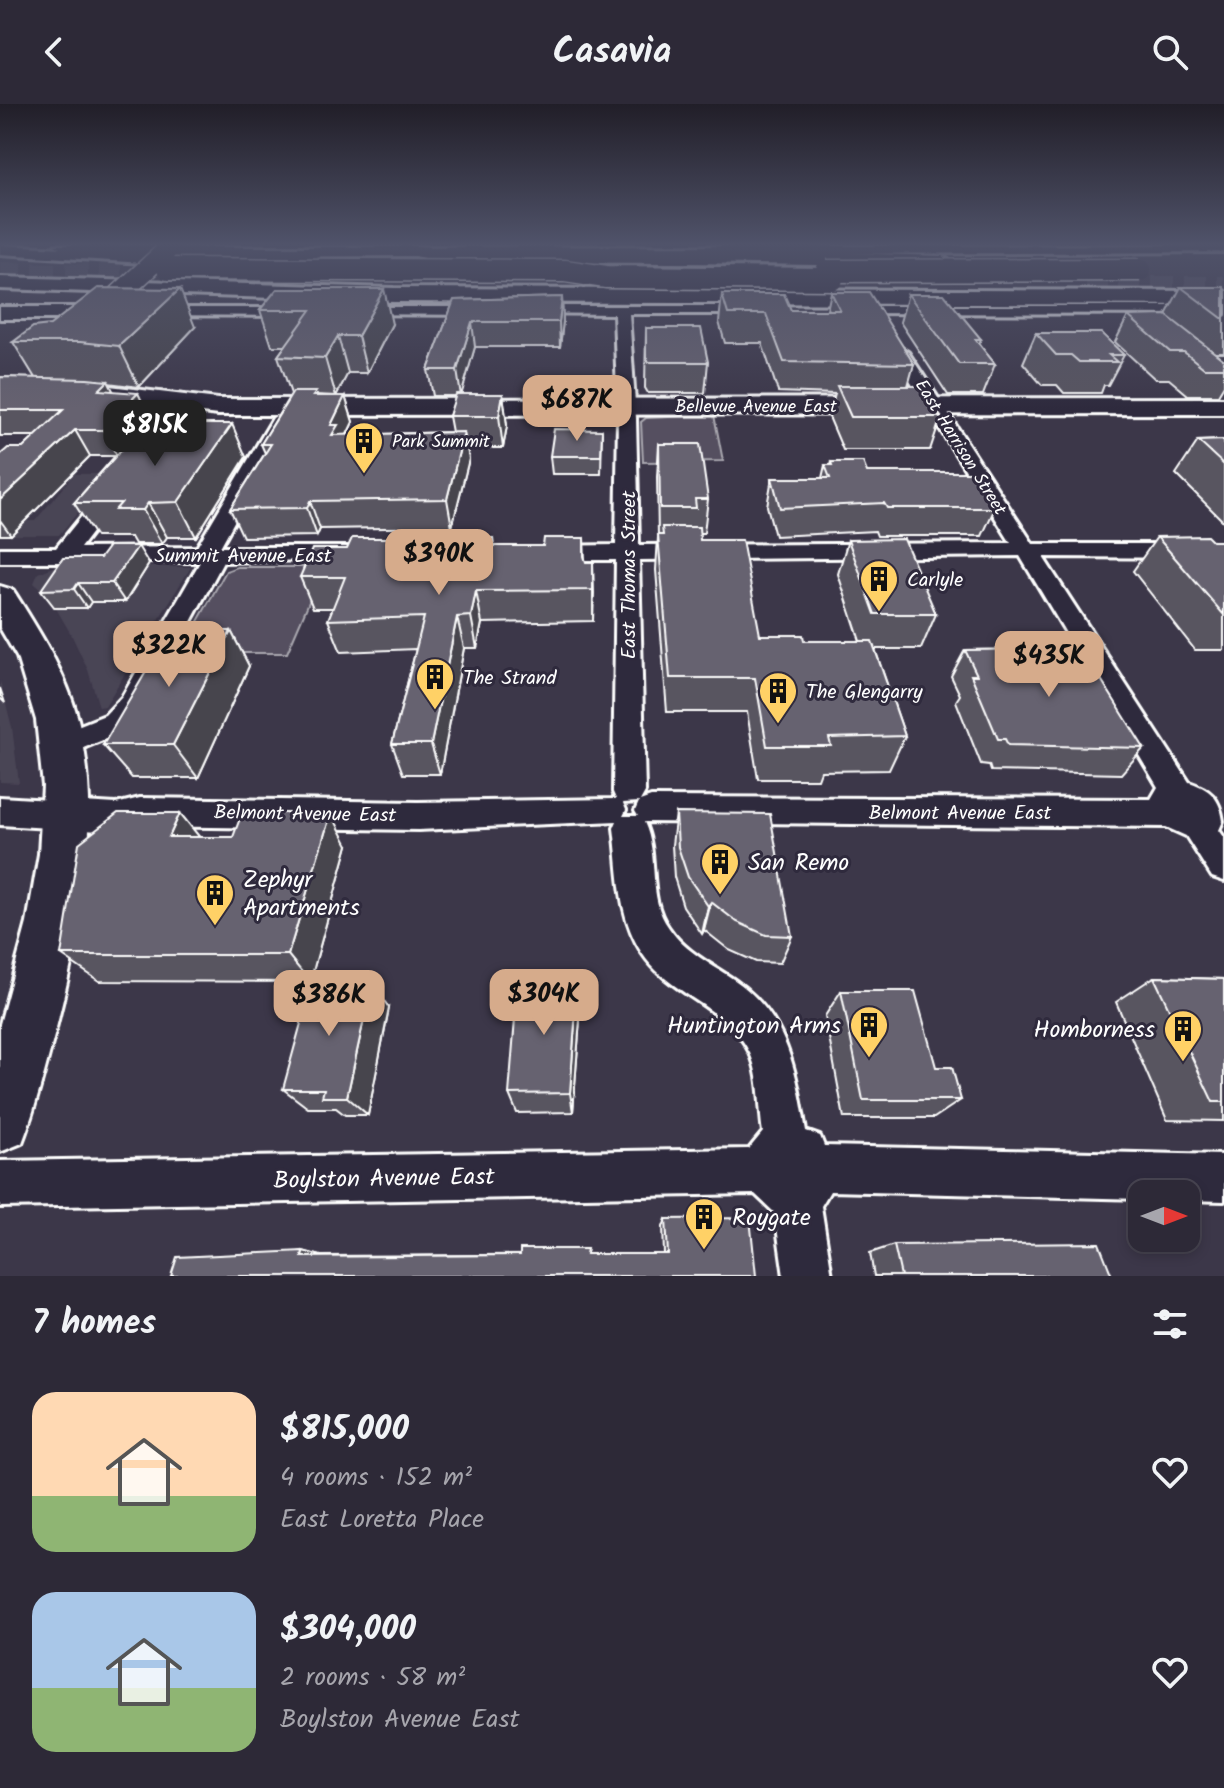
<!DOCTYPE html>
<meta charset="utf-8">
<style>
body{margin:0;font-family:Kalam,sans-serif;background:#35313f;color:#f1f3f6;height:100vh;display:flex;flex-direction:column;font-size:30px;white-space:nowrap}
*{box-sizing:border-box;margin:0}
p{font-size:26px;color:#a7a6ad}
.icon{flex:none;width:44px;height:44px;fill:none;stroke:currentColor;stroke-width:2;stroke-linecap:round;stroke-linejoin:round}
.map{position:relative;height:1172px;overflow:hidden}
.side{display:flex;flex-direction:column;background:#2d2937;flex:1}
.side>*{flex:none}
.needle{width:52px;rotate:90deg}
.tools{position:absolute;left:1128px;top:1076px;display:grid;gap:16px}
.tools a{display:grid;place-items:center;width:72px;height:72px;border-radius:16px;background:#2d2937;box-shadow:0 4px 12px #0003,0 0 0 2px #484552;font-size:40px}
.price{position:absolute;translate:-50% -68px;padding:0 18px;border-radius:16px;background:#d6ab8b;color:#111;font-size:26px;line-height:52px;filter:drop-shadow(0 2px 4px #0008)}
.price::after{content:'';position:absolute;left:50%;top:48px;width:24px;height:18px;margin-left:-12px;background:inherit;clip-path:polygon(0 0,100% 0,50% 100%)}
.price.current{background:#222;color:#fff}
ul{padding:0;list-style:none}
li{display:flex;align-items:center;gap:24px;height:200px;padding:0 32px}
li span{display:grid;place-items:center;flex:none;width:224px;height:160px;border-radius:24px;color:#555}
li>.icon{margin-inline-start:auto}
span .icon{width:96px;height:96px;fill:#fffc;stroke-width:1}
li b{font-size:34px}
h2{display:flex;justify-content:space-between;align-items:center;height:96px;padding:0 32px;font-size:34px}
header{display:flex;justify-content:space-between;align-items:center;height:104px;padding:0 32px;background:#2d2937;font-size:36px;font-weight:800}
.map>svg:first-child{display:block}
.built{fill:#494455}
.green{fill:#555060;stroke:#aaa8b0;stroke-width:2}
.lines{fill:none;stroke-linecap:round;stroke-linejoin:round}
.highway-tunnel{stroke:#504b5b;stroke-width:22;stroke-dasharray:22 11;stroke-linecap:butt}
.street-casing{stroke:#fff;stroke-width:6}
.secondary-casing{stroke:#fff;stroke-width:6}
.primary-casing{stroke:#fff;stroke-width:6}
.highway-casing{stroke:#fff;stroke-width:6}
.street{fill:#2f2a3d;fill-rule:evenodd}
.secondary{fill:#2f2a3d;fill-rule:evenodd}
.primary{fill:#2f2a3d;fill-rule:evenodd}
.highway{fill:#2f2a3d;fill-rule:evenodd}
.secondary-bridge-casing{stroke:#fff;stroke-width:23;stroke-linecap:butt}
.highway-bridge-casing{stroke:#fff;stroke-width:25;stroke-linecap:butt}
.secondary-bridge{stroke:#2f2a3d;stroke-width:20}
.highway-bridge{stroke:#2f2a3d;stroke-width:22}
.wall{fill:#585460;stroke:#fff;stroke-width:2}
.shaded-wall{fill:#47454e;stroke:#fff;stroke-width:2}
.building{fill:#666270;stroke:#fff;stroke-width:2}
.labels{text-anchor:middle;stroke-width:6;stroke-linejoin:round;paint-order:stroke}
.far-street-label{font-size:18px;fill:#fff;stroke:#2f2a3d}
.far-poi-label{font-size:18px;fill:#fff;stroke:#2f2a3d;text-anchor:start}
.street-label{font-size:20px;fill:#fff;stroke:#2f2a3d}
.poi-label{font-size:20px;fill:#fff;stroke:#2f2a3d;text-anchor:start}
.near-poi-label{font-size:24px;fill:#fff;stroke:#2f2a3d;text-anchor:start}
.near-street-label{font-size:24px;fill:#fff;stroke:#2f2a3d}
</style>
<header><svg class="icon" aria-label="back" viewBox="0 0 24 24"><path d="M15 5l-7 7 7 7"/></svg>Casavia<svg class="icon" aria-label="search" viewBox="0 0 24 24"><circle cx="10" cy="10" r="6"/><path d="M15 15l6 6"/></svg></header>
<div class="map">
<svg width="1224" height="1172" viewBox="0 0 1224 1172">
<rect width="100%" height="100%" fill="#3c3749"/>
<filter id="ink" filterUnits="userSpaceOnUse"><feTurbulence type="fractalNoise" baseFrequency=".0125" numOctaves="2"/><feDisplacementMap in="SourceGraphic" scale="16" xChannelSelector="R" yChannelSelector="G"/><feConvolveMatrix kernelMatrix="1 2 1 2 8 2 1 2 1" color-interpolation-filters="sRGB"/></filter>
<g filter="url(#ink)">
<g class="built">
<path d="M74,370H110L59,431H11L24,417H35Z"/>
<path d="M54,463H191L105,602L99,603L88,566L72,532L50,494L34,479L38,469Z"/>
<path d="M0,577L12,623L19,679L0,678Z"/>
</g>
<g class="green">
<path d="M714,311L723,357L643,358L641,318L646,314Z"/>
<path d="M237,463H324L287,549H192L187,537L226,467Z"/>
</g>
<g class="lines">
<g class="highway-tunnel">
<path d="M0,169L222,173"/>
<path d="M1086,183H1224"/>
</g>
<defs>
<g id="street">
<path d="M527,202H758L765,206L758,210H629L636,315L639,441L1011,439L892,248L900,243L908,248L1033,440H1224V454L1043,453L1189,678C1210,685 1220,694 1223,717L1219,726L1224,733V777L1212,773L1186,732L1166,723L644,718C660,752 646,793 669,824C685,848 713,861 736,877C788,914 796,967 806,1027L820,1032L824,1042L1224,1051V1097L1186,1096V1090H1142V1095L830,1087L821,1102L832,1172H784L775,1109L755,1090L0,1103V1057L749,1045L763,1028C759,1003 761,973 750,949C728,903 669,891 642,849C617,810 620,768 614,724L617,717L418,726L140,722L116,728L0,721V693L116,700L140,694L418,698L616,695L613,688L616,456H549L537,449L549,442L616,441L618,315L614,210L522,209V203ZM1020,452L1158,683L1151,695L651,693L640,697L645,688L639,456ZM639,698L635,707L638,712H623L626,706L623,699Z"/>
<path d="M843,202H1224V210L838,209V203Z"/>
<path d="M351,203H486L493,207L486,211L346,210V204Z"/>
<path d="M151,204H298L305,208L298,212L146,211V205Z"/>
<path d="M183,296L192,301L144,361H130L127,357L130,353L177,297Z"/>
<path d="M282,308L291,314L220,443H347L355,445L359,450L355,455L223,458L142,609L125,627L61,653L50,649L46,641L50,633L105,611L122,593L200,458H0V444H56L104,385L111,383L122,389L80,444L197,443L273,314Z"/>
</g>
<g id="secondary">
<path d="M1224,141V148L208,153L199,148L208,143Z"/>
<path d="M0,203H99L110,209L99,215H0Z"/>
<path d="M0,281H101L218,295L1224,294V310L218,311L101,297H0Z"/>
<path d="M0,482L13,486C39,527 65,567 78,615C104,717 80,829 55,928C45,965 36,1003 22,1039L0,1048V920L27,819L39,750L43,682L36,616L17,553L0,524Z"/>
</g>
<path id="primary" d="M55,141H157L171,143L174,147L164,153L65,147Z"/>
<g id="highway">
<path d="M0,141L154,148L164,141L314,151L324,157L314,163L202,156L192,162L0,150Z"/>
<path d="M402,141L477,146L782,147L942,152L952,158L942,164C793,159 644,159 494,158C476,158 409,157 399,145Z"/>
<path d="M0,173L394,184L1224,187V201L394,198L0,185Z"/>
</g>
</defs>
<use href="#street" class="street-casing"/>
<use href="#secondary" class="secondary-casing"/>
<use href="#primary" class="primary-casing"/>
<use href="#highway" class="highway-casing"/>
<use href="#street" class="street"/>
<use href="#secondary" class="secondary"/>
<use href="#primary" class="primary"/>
<use href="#highway" class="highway"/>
<defs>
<path id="secondary-bridge" d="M109,200L167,146"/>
<g id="highway-bridge">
<path d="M168,165L565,167L606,173L832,175"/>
<path d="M827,167L1140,166"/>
</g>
</defs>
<use href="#secondary-bridge" class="secondary-bridge-casing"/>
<use href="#highway-bridge" class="highway-bridge-casing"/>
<use href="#secondary-bridge" class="secondary-bridge"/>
<use href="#highway-bridge" class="highway-bridge"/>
</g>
<g class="wall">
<path d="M1181,183H1224V249H1215L1224,256V281L1218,291H1188L1169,275H1155L1115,238L1128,212L1166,211Z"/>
<path d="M277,185L392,220L367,269H348L336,292L317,291V292H345L353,318L347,331L452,328L449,312L456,292H433L428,266L454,196L562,193L563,217L560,243H475L461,290H503L507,322L503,344H467L469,355L452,423L320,425L317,432L243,433L230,405L265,349L261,340L291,290L278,252L285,242H272L260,206Z"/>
<path d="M831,188L914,260L908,282L941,313L930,346H843L829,313L835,290L778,288L762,239H725L719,218L722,190L791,206H827Z"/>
<path d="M908,190L981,235L979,240L995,260L983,291H948L900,218Z"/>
<path d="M195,223L139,283L108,279L113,287L150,314L138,328L246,353L196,433H167L162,440H135L131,433H96L74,399L115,352H90L11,431H0V351L23,344L36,332H0V273L35,274L13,238Z"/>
<path d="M646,224L708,258L705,289H648L645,284Z"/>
<path d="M1036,229L1124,251L1108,281H1104L1101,289H1064L1057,281H1042L1023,259Z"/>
<path d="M602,326L601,370H552L550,352Z"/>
<path d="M1224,336V418L1176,370L1198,337Z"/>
<path d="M659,340L708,395L704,429H699L700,436L760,531L804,537H860L838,470L848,436L936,510L921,545H875L905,632L889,666L821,667L818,675H758L747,608H667L656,466L658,433L657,373Z"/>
<path d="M831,358L867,368L995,404L982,432H877L875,427L775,432L767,402L772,374H822L825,361H830Z"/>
<path d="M1157,433L1212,437H1224V546H1195L1133,467Z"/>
<path d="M493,434L494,442H543L584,434L585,456L586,458H593V517L482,519L477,544H464L440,670H403L392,640L416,545L341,548L328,516L333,504H313L300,473L347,445Z"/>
<path d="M149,460L125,498H91L87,504H55L41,486Z"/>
<path d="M231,527L249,562L198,674H132L103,641Z"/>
<path d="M1040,540L1144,644L1121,670L991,667L989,661L981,660L956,597L960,591L951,572L965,546L1037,545Z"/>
<path d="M676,709L792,832L780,859L756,858L729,846L704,826L702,830L683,802L674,773L672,741Z"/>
<path d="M199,733L348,741L310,878L99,877L61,851Z"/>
<path d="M1154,873L1224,875V1017L1167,1016L1116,898Z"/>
<path d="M841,887L936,963L961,996L934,1014H844L825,912Z"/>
<path d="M581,902L573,1008L517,1009L509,990Z"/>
<path d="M389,904L368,1011H345L336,1004H308L283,985Z"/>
<path d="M666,1115L756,1172H171L303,1147L321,1152L664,1150L663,1123Z"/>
<path d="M894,1141L1112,1172H874L870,1149Z"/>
</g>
<g class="shaded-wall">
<path d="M180,185L195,223L139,283L119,242Z"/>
<path d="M384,185L392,220L367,269L358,232Z"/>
<path d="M562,193L563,217L560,243L559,218Z"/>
<path d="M472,218L475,243L461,292L457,266Z"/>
<path d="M338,232L348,269L336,292L325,254Z"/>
<path d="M108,277L121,302L99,286Z"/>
<path d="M138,289L150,314L117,352L103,326Z"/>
<path d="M503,290L507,322L503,344L499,312Z"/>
<path d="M345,292L353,318L343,339L332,331L331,321Z"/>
<path d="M232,320L246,353L196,433L178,398Z"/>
<path d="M75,326L90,352L11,431L0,416V396Z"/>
<path d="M464,328L469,355L452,423L447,395Z"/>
<path d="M310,397L320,425L317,432L307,404Z"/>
<path d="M148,399L167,433L162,440L143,406Z"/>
<path d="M138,442L149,460L125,498L112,479Z"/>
<path d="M593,458L594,489L593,517Z"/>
<path d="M78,479L91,498L87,504L74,485Z"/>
<path d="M476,487L482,519L477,544L471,512Z"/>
<path d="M457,513L464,544L440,670L431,640Z"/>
<path d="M231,527L249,562L198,674L173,641Z"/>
<path d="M0,584L5,599L0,594Z"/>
<path d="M180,709L206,741L169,733Z"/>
<path d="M331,709L348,741L310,878L288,851Z"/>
<path d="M711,798L704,826L702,830L708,802Z"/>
<path d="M578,877L581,902L573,1008L570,989Z"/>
<path d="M372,879L389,904L368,1011L347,993Z"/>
<path d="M303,1147L324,1153H302Z"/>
</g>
<g class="building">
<path d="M1181,183H1224V214H1222Z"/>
<path d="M98,184L180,185L119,242L80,238H13L33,223L50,221Z"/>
<path d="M277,185H384L358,232H338L325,254L278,252L311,206H260Z"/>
<path d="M831,188H869L914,260L784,258L766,210H728L722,190H784L791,206H840Z"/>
<path d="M908,190H944L981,235H975L995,260H959Z"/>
<path d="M562,193L559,218H472L457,266H428L454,196Z"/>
<path d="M1166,211L1224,256V264H1204L1184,248H1170L1128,212Z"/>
<path d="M646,224H701L708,258H649L646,253Z"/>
<path d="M1036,229H1101L1124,251H1109L1117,258H1079L1071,251H1056Z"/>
<path d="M0,273L87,275L108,277L99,286L138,289L103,326H75L0,396V351L8,344H23L63,306H0Z"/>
<path d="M837,282H921L941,313H851Z"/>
<path d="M293,288H316L313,292H345L331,321H338L332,331L464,328L447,395L310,397L307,404L230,405L271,340H261Z"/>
<path d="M456,290H503L499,312H449Z"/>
<path d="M199,320H232L178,398L148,399L143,406H115L121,399H74L137,328L194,327Z"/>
<path d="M554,325L602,326L601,352H550Z"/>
<path d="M1224,336V361L1198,337Z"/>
<path d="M659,340H700L708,395H695L696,404H660Z"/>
<path d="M831,358H863L867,368H973L995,404H887L884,399L780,404L772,374H830L825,361H832Z"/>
<path d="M662,423H699L700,436H742L760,531H803L804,537H872L905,632L829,634L831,642H767L755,574H670L658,431H663Z"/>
<path d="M1207,432L1212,437H1224V511L1157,433Z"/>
<path d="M352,434H493L492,442H543L544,434H584V452L586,458H593V486L476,487L471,512L457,513L431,640H392L424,513L328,516L345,473H300L312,445H347Z"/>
<path d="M904,435L936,510H875L848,436Z"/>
<path d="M109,442H138L112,479H78L74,485L41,486L63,454H100Z"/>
<path d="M170,527H231L173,641H103Z"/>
<path d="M1040,540H1079L1144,644L1008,641L1005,635H998L971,571H977L965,546L1043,545Z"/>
<path d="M118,709H180L169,733H233L242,709H331L288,851H61L79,739Z"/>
<path d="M676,709L770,710L792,832L766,831L737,818L711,798L708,802L688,773L678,743Z"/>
<path d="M1154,873L1224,875V998H1213Z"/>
<path d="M518,877H578L570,989L509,990Z"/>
<path d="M312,879H372L347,993H322L324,985H283Z"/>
<path d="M841,887H915L936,963H952L961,996H863Z"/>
<path d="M750,1114L756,1172H171L177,1153L303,1147L302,1153L520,1151V1145H587L586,1150H668L666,1115Z"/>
<path d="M1099,1139L1112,1172H901L894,1141Z"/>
</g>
</g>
<linearGradient id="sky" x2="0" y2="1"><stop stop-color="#211e28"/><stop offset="0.46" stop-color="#50536a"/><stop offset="1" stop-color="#50536a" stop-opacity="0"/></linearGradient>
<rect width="1224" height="305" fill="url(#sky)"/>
<defs>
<symbol id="building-pin" viewBox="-11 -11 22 30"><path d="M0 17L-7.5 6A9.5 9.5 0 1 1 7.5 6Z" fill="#ffd166" stroke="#2f2a3d"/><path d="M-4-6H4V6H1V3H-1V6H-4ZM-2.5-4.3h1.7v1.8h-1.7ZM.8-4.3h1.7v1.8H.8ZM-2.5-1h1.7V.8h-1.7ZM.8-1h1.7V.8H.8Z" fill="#111"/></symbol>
</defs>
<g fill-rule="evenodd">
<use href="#building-pin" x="342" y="315" width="44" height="60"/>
<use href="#building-pin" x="857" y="453" width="44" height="60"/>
<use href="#building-pin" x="413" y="551" width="44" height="60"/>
<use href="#building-pin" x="756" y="565" width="44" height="60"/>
<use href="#building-pin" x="698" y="736" width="44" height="60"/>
<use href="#building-pin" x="193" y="767" width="44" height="60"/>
<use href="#building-pin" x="847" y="899" width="44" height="60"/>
<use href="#building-pin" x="1161" y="903" width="44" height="60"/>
<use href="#building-pin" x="682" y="1091" width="44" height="60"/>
</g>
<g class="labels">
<g class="far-street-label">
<text x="756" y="308">Bellevue Avenue East</text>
<text transform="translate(961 343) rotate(58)" y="6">East Harrison Street</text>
</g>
<g class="far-poi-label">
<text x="392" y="343">Park Summit</text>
</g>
<g class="street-label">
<text x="243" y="458">Summit Avenue East</text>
<text transform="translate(628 471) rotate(-90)" y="7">East Thomas Street</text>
<text x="960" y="715">Belmont Avenue East</text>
<text transform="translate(305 709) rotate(1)" y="7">Belmont Avenue East</text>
</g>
<g class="poi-label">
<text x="907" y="482">Carlyle</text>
<text x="463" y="580">The Strand</text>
<text x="806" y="594">The Glengarry</text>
</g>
<g class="near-poi-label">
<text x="748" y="766">San Remo</text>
<text x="243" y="783">Zephyr<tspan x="243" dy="28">Apartments</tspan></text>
<text x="841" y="929" text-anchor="end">Huntington Arms</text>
<text x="1155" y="933" text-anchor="end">Homborness</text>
<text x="732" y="1121">Roygate</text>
</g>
<g class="near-street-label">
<text transform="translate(384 1074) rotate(-1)" y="8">Boylston Avenue East</text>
</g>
</g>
</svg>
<div class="tools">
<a><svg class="needle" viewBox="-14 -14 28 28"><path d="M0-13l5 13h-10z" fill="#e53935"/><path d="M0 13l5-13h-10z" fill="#a7a6ad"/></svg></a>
</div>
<b class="price" style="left:577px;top:339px">$687K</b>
<b class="price current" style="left:155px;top:364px">$815K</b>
<b class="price" style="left:439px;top:493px">$390K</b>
<b class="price" style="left:169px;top:585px">$322K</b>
<b class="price" style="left:1049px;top:595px">$435K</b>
<b class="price" style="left:544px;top:933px">$304K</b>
<b class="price" style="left:329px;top:934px">$386K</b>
</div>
<section class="side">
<h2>7 homes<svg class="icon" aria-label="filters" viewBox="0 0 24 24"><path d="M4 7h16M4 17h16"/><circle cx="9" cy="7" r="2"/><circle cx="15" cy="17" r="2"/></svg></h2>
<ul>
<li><span style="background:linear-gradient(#ffd9b3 65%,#8fb573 0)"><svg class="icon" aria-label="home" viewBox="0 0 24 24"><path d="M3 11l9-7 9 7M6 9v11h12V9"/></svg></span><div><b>$815,000</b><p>4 rooms · 152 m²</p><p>East Loretta Place</p></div><svg class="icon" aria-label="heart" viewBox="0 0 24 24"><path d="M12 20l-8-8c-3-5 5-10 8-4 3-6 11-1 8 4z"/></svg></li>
<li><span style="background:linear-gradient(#a9c7e8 60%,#8fb573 0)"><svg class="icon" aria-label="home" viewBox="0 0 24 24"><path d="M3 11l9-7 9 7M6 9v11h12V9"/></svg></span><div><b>$304,000</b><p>2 rooms · 58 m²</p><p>Boylston Avenue East</p></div><svg class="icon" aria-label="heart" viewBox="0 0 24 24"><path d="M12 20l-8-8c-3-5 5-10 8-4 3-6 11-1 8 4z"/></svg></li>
</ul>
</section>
